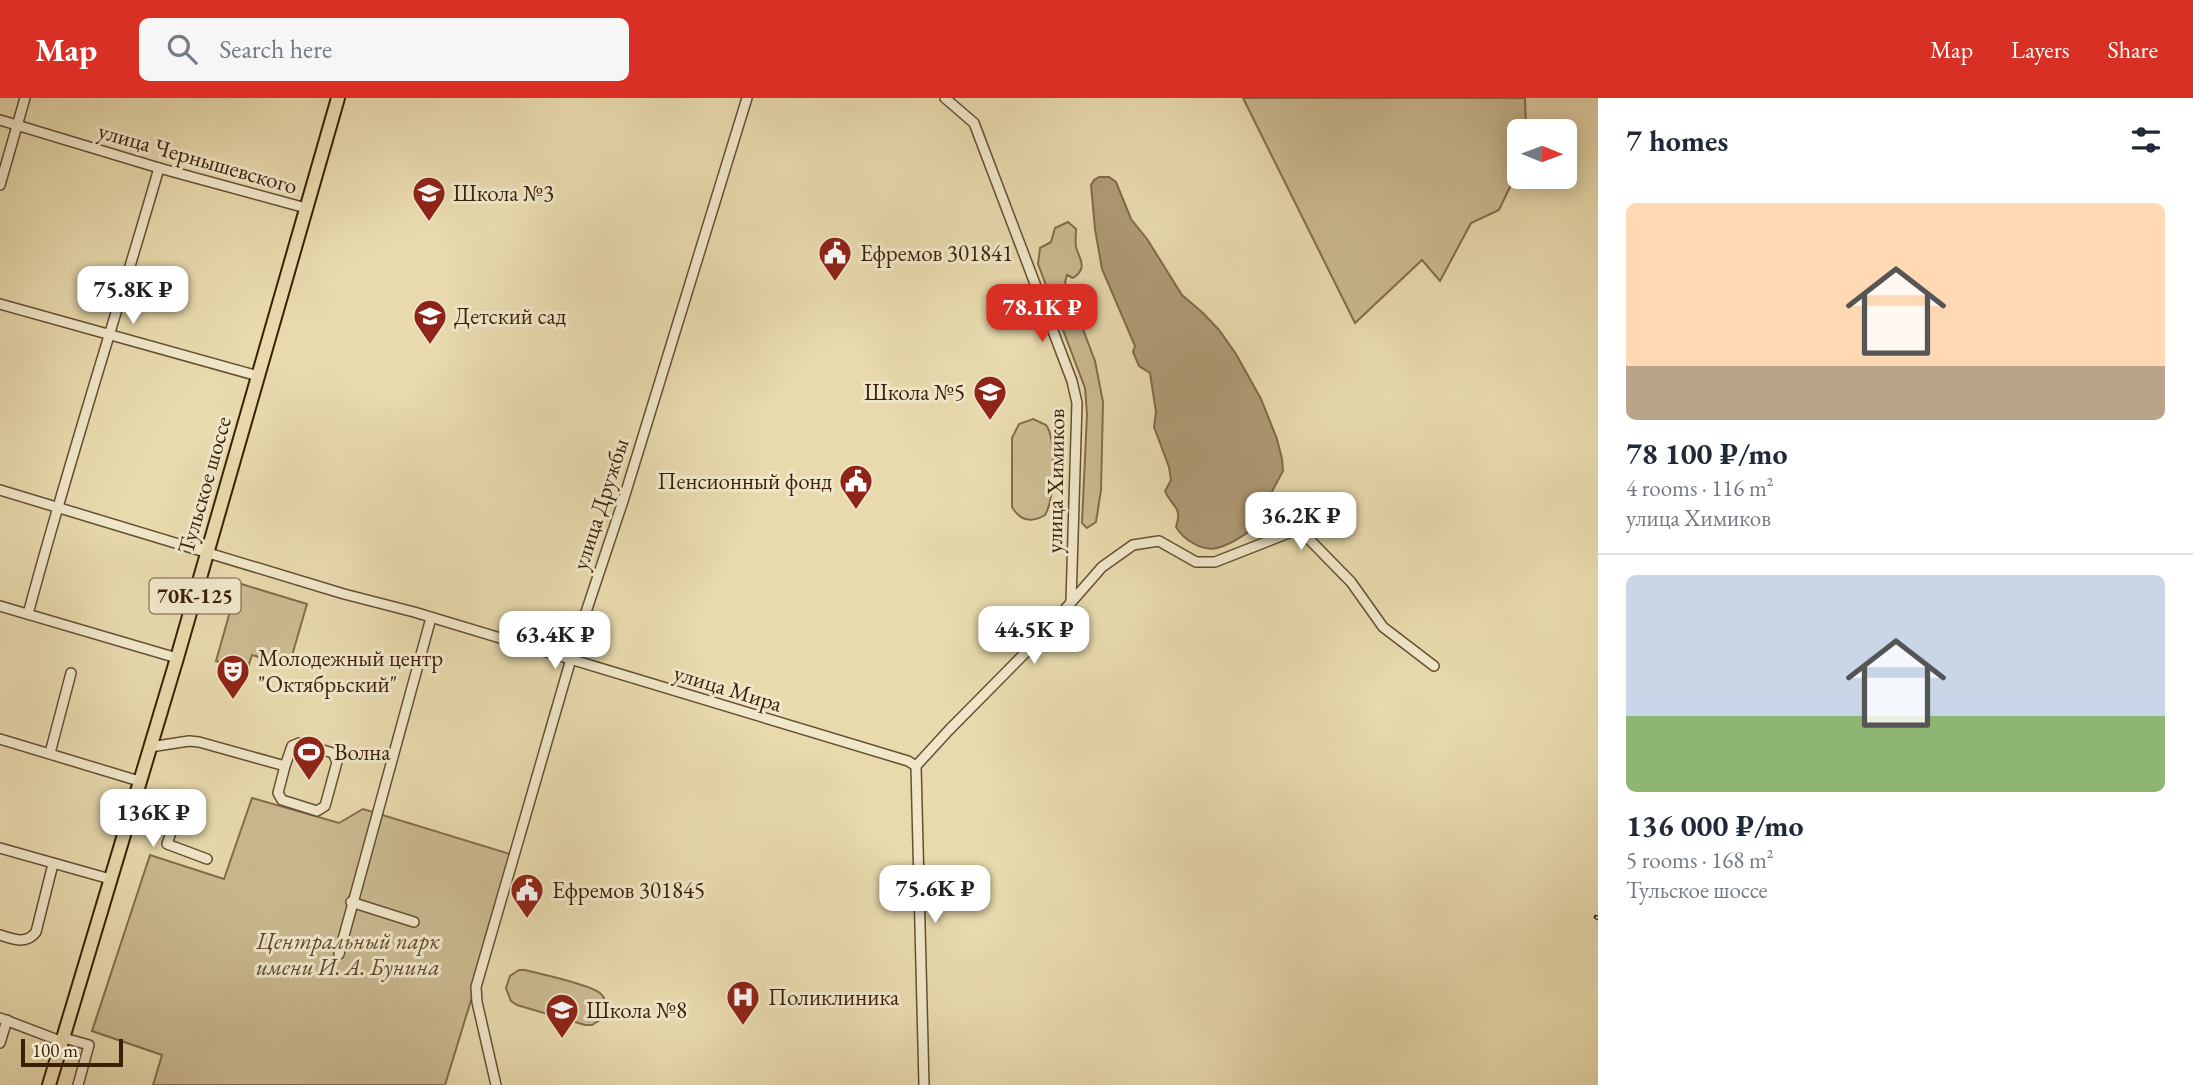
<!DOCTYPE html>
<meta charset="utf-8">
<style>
body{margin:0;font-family:"EB Garamond",serif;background:#f6f6f7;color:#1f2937;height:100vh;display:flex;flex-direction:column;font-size:26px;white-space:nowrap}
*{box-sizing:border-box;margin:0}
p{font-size:23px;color:#747a83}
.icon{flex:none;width:38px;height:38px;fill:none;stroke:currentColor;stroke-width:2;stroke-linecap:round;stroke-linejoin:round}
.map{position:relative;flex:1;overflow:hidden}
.sheet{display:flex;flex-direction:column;background:#fff;width:595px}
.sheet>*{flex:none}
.needle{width:46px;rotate:91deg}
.controls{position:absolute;left:1507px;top:21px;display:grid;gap:14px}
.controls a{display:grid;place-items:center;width:70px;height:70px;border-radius:10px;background:#fff;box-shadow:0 4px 18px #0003;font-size:35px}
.scale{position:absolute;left:21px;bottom:18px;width:102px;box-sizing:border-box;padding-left:7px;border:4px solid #3c1f08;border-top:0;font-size:19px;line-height:24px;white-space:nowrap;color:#3c1f08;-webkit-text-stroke:5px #f0e7ca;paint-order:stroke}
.price{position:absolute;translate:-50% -60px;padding:0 16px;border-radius:14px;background:#fff;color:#222;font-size:23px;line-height:46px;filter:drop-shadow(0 2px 4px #0008)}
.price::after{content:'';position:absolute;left:50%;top:42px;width:21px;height:16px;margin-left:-10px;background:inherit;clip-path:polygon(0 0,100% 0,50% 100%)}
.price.current{background:#d93025;color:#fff}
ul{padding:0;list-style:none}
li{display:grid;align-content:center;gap:14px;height:371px;padding:0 28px}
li+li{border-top:2px solid #e0e1e3}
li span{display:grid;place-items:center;height:217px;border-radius:10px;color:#555}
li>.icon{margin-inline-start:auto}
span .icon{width:126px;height:126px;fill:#fffc;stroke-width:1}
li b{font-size:30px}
h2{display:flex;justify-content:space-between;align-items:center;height:84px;padding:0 28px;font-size:30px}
header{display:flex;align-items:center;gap:42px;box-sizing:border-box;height:98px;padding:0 35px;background:#d93025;color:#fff}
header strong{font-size:33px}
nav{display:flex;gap:38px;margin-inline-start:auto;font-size:24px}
.search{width:490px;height:63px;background:#f6f6f7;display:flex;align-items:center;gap:18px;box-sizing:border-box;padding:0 24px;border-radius:10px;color:#747a83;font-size:26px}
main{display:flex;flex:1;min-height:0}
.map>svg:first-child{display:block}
.green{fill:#cbba91;stroke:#846c4c;stroke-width:2}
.water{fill:#ae9a75;stroke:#806949;stroke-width:2}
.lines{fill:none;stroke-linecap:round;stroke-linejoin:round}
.minor-casing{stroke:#674e31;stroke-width:12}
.major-casing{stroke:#3c1f08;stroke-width:16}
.minor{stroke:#f0e7ca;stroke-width:9}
.major{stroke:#e8daad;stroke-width:12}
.rail-casing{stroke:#3c1f08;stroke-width:4.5}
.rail{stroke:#f0e7ca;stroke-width:2;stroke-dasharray:5;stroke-linecap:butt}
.labels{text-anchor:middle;stroke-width:6;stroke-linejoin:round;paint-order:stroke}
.shield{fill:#f0e7ca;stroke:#725b42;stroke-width:2}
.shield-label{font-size:21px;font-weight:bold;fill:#3c1f08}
.street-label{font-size:23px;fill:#3c1f08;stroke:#f0e7ca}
.poi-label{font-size:23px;fill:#3c1f08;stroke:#f0e7ca;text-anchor:start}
.park-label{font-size:23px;font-style:italic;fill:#60462a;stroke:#f0e7ca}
</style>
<header>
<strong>Map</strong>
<div class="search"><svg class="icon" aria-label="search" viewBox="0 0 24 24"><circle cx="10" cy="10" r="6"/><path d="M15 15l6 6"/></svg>Search here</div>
<nav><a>Map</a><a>Layers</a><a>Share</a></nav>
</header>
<main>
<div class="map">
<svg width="1598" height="987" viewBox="0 0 1598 987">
<rect width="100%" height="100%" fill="#e8daad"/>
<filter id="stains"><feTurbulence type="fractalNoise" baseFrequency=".00286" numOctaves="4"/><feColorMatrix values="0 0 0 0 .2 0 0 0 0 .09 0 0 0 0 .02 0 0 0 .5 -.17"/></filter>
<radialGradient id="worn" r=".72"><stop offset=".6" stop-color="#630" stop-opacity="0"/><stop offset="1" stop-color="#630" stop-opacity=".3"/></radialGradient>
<g class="green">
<path d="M1243,0H1525L1526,33H1519V70L1499,112L1471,125L1440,183L1422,162L1355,225Z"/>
<path d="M1068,124L1076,131C1076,136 1075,143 1076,149C1080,162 1088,170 1073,180L1067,177L1065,184L1095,263L1103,304L1101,392L1096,424L1087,430L1082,425L1087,316L1085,290L1038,166L1040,150L1051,144L1055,130Z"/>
<path d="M1033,321L1046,327C1057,341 1055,402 1045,417C1032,425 1020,423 1012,409V340L1019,326Z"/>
<path d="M238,485L307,506L289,568L252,557L247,572L216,563Z"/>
<path d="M252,700L339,725L363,711L510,756L499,811L445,987H153L162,957L92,933L150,757L224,781Z"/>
<path d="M519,872H525C541,876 589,886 600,895C608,902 607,911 603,920L592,927H585L517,907L511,903L506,890L510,878Z"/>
</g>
<path class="water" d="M1099,79H1109L1116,84L1131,121L1147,141L1182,197L1203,215L1219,232L1236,256L1261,301L1277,341L1282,361L1283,373L1270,397L1274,409C1264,425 1236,445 1217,450C1202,454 1183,441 1176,429C1183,407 1171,409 1165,393L1171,382L1169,369L1154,329L1156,314L1150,275L1139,268L1133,254L1135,248L1102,171L1095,131L1091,87L1094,82Z"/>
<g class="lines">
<defs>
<g id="minor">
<path d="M945,0L974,25L1072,283L1077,305L1071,504"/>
<path d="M0,22L159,70L306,110"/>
<path d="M0,87L25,0"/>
<path d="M0,206L258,278"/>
<path d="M0,392L344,496L414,514L908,663L916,668"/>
<path d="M0,508L177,560"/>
<path d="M28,516C68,366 116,219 159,70"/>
<path d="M0,641L139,683"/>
<path d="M150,649L189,643L199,644L285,668L292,648L299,645L333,655L337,664L325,708L317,713L282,702L278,695L285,668"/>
<path d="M50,655L71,575"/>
<path d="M133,703L177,717L167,746L207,761"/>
<path d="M0,750L110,781"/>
<path d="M351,804L414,824"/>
<path d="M0,837C13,841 26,847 36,834L53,766"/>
<path d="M339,856L431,520"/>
<path d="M0,920L63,944"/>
<path d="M64,940L89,947L78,987"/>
<path d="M0,945L7,922"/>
<path d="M496,987L477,904L476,889L575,547L624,400L747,0"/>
<path d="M924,987L916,668L949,632L1039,541L1102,469L1133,447L1159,443L1196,464H1215L1299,431L1351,484L1383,529L1434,568"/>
</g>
<path id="major" d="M49,987L177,560L338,0"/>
</defs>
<use href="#minor" class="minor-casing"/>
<use href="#major" class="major-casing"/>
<use href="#minor" class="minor"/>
<use href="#major" class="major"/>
<defs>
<path id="rail" d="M1596,819L1598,820"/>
</defs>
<use href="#rail" class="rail-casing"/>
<use href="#rail" class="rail"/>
</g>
<defs>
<symbol id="school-pin" viewBox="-11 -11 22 30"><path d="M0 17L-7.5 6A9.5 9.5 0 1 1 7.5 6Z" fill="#8f2418" stroke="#f0e7ca"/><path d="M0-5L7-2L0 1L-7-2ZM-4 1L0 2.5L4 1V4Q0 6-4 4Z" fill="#fff"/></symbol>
<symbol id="civic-pin" viewBox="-11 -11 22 30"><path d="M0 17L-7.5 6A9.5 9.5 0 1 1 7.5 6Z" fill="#8f2418" stroke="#f0e7ca"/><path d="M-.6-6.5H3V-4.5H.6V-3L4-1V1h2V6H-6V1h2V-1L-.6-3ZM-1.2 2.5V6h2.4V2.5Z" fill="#fff"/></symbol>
<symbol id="theatre-pin" viewBox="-11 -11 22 30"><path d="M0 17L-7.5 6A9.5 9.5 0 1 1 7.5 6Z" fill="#8f2418" stroke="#f0e7ca"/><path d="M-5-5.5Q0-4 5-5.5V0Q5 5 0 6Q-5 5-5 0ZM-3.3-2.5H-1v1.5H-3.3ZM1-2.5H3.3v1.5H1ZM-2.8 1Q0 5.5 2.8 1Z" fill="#fff"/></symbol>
<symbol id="stadium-pin" viewBox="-11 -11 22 30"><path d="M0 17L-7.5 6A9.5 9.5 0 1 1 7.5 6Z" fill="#8f2418" stroke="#f0e7ca"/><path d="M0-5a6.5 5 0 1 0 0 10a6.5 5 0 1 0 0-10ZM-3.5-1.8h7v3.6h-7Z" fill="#fff"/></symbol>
<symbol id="hospital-pin" viewBox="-11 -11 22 30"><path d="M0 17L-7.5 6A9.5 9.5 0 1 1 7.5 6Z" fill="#8f2418" stroke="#f0e7ca"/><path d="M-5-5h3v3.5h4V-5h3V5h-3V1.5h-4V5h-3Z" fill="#fff"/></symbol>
</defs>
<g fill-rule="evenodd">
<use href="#school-pin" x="410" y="76" width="38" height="52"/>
<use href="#civic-pin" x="816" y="136" width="38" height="52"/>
<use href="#school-pin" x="411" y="199" width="38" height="52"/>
<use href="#school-pin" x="971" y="275" width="38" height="52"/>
<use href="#civic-pin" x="837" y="364" width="38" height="52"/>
<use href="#theatre-pin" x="214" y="554" width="38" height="52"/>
<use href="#stadium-pin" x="290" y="635" width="38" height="52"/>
<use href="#civic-pin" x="508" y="773" width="38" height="52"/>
<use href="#hospital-pin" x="724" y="880" width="38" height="52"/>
<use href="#school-pin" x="543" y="893" width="38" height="52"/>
</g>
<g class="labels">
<rect class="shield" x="149.5" y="480.5" width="91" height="35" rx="5"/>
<g class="shield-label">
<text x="195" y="505">70К-125</text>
</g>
<g class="street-label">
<text transform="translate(198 60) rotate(16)" y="8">улица Чернышевского</text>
<text transform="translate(1055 383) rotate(-89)" y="8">улица Химиков</text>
<text transform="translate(204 387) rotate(-74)" y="8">Тульское шоссе</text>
<text transform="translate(600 406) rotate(-72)" y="8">улица Дружбы</text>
<text transform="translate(728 590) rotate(17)" y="8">улица Мира</text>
</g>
<g class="poi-label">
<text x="453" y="103">Школа №3</text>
<text x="860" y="163">Ефремов 301841</text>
<text x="454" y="226">Детский сад</text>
<text x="965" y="302" text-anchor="end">Школа №5</text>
<text x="832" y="391" text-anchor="end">Пенсионный фонд</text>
<text x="258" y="568">Молодежный центр<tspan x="258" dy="26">"Октябрьский"</tspan></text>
<text x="334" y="662">Волна</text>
<text x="552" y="800">Ефремов 301845</text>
<text x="768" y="907">Поликлиника</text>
<text x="586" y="920">Школа №8</text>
</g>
<g class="park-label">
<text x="348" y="851">Центральный парк<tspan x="348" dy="26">имени И. А. Бунина</tspan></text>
</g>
</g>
<rect width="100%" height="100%" filter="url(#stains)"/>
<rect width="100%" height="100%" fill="url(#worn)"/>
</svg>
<div class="controls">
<a><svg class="needle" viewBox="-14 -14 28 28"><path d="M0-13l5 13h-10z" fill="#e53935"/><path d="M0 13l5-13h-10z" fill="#747a83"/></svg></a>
</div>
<div class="scale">100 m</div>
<b class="price" style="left:133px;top:228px">75.8K ₽</b>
<b class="price current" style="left:1042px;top:246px">78.1K ₽</b>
<b class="price" style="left:1301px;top:454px">36.2K ₽</b>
<b class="price" style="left:1034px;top:568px">44.5K ₽</b>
<b class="price" style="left:555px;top:573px">63.4K ₽</b>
<b class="price" style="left:153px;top:751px">136K ₽</b>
<b class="price" style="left:935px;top:827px">75.6K ₽</b>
</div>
<section class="sheet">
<h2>7 homes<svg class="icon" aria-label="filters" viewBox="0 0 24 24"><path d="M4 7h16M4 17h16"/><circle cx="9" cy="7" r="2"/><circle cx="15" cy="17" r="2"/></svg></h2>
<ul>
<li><span style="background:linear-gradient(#ffd9b3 75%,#b9a48a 0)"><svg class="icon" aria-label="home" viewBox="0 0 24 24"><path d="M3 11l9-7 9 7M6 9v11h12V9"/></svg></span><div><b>78 100 ₽/mo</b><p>4 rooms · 116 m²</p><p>улица Химиков</p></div></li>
<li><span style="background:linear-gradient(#c9d6e8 65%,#8fb573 0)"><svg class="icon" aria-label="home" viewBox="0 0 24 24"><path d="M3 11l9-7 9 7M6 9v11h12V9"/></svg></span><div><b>136 000 ₽/mo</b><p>5 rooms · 168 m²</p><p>Тульское шоссе</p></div></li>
</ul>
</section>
</main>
